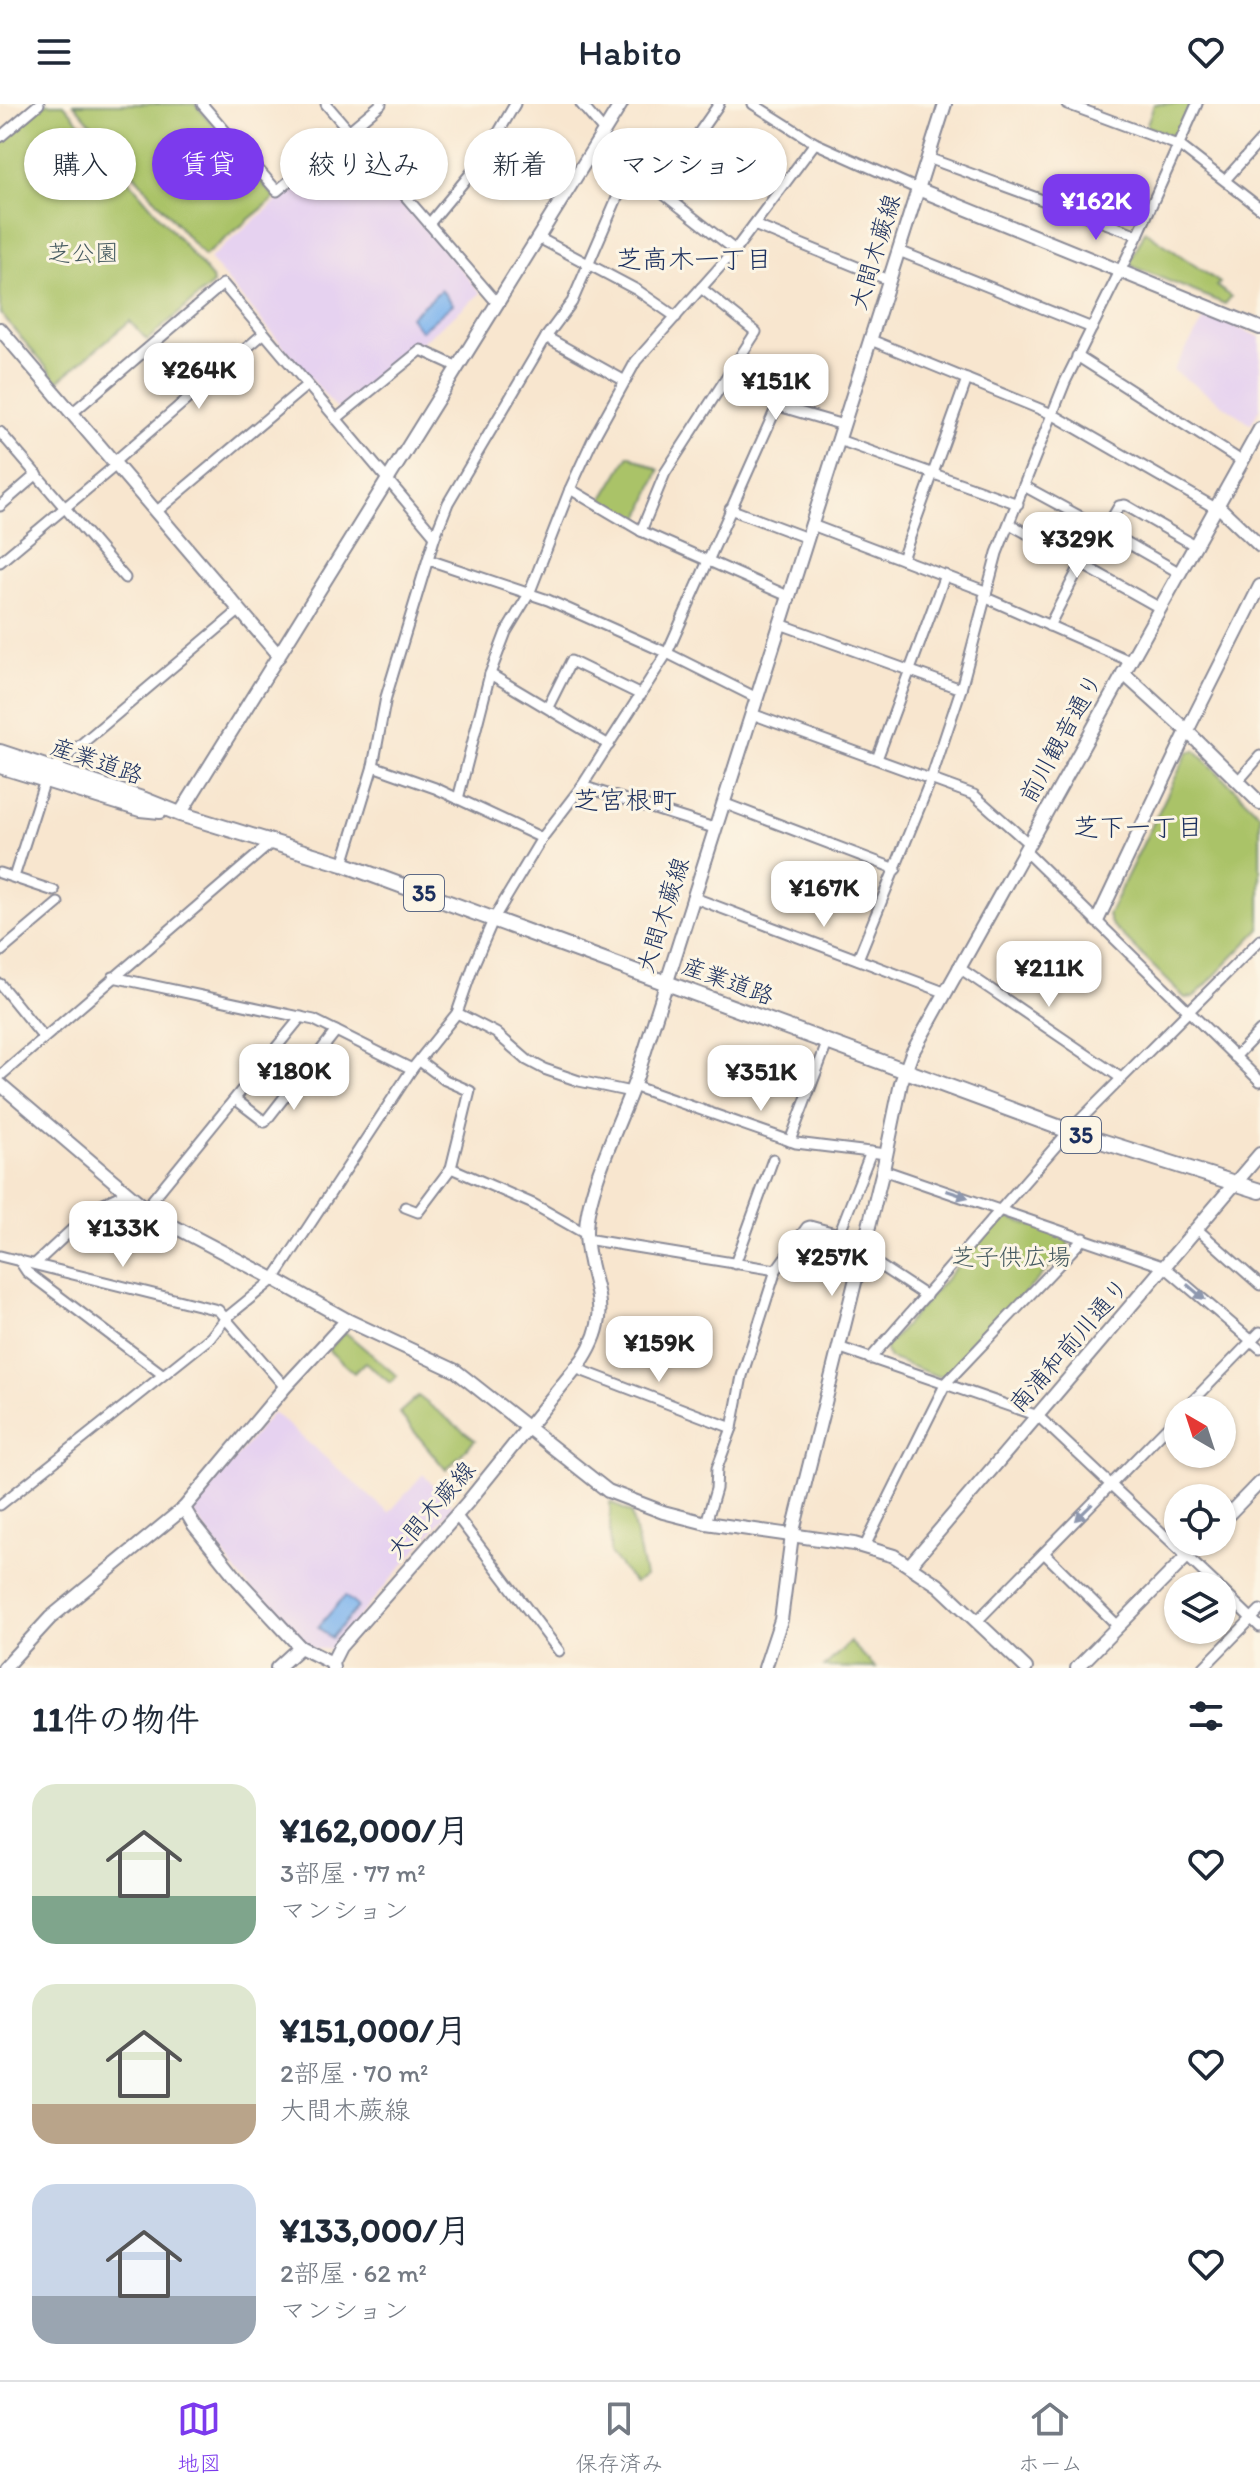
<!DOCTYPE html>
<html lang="ja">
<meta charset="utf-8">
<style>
body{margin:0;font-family:Itim,"Klee One",sans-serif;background:#f2f2f3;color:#1f2937;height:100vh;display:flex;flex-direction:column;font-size:30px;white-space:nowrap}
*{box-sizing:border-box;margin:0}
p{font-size:26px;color:#747a83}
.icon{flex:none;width:44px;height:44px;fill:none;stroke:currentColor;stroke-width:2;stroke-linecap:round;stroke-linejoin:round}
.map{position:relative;height:1564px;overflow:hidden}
.details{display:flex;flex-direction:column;background:#fff;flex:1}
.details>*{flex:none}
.hud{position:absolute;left:24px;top:24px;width:800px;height:72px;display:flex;gap:16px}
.needle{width:52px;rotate:321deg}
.fabs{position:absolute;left:1164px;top:1292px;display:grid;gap:16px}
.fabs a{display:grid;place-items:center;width:72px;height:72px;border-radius:50%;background:#fff;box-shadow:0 2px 6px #0004;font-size:40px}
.price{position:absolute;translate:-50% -68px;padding:0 18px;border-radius:16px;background:#fff;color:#222;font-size:26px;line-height:52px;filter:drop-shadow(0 2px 4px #0008)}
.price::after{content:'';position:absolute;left:50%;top:48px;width:24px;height:18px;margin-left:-12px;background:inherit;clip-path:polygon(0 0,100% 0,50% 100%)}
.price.on{background:#7c3aed;color:#fff}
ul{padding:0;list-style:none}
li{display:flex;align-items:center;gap:24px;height:200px;padding:0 32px}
li span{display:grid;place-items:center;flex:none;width:224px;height:160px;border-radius:24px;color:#555}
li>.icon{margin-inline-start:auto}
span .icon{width:96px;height:96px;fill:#fffc;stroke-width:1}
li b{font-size:34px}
h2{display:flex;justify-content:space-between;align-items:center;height:96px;padding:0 32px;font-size:34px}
.chip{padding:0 28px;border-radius:36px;background:#fff;box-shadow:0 2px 6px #0004;font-size:28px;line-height:72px}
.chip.on{background:#7c3aed;color:#fff}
header{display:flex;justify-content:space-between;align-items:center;height:104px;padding:0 32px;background:#fff;font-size:36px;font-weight:600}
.tab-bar{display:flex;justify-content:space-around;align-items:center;height:112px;border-top:2px solid #e0e1e3;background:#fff;font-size:22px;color:#747a83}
.tab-bar a{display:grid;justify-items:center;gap:4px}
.tab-bar .on{color:#7c3aed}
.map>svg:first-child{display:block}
.built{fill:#e6d2f0}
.green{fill:#aac368;stroke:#627963;stroke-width:2}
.water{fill:#7fb5ee;stroke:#4d72a6;stroke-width:2}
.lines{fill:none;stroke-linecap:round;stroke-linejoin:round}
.street-casing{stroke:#8a8a96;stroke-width:13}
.secondary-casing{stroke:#8a8a96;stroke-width:16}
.primary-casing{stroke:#8a8a96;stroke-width:18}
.street{stroke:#fff;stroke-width:9}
.secondary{stroke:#fff;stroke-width:12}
.primary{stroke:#fff;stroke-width:14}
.oneway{fill:#8d97ae}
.labels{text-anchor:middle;stroke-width:6;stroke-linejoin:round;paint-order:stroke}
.shield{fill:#fcf5e5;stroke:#5e6a86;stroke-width:2}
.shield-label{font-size:22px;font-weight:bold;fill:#1b2f5e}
.street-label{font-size:24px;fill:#1b2f5e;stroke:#fcf5e5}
.park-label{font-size:24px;fill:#465b61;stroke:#fcf5e5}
.neighbourhood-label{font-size:26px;fill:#1b2f5e;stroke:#fcf5e5}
</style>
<header><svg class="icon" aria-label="menu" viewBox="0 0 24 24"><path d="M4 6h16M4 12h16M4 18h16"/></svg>Habito<svg class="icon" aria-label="heart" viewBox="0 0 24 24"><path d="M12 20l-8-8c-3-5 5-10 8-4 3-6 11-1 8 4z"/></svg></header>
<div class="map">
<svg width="1260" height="1564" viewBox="0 0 1260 1564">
<rect width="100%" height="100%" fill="#fcf5e5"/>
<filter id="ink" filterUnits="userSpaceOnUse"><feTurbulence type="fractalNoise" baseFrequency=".0125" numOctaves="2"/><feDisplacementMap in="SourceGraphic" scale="16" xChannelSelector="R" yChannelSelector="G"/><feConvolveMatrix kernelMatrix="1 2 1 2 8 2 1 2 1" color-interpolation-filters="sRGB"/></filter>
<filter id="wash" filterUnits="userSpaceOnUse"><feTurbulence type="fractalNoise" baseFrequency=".006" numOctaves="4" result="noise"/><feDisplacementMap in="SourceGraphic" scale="32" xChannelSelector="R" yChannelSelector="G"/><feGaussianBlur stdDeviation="1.8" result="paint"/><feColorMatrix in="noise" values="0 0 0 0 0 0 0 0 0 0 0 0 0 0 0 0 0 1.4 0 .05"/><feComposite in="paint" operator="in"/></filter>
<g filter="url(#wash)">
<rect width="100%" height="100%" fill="#f8e6cf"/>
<g class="built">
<path d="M350,35L481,189L340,305L336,304L209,155Z"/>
<path d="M1207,211L1260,233V303L1251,320L1173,266Z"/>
<path d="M273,1308L389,1409L423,1370L453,1403L331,1545H316L301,1540L242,1475L194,1411L193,1406Z"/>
</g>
<g class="green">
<path d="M46,0H64L212,174L213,180L147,236L130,217L58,277L0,209V38Z"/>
<path d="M74,0H195L275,94L204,152Z"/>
<path d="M1154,0H1192L1179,31L1175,33L1148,23L1147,20Z"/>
<path d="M1145,127L1220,179L1217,182L1231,193L1225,200L1132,162L1130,158Z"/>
<path d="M629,351L659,366L639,417L635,419L601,398Z"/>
<path d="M1195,646L1260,710V825L1194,893L1185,894L1111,820L1108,811L1188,648Z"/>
<path d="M1006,1113L1066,1133L1069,1143L947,1270L940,1273L889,1254L885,1244L999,1115Z"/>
<path d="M345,1228L397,1272L390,1279L365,1258L354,1269L328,1246Z"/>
<path d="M418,1292L475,1336L446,1366L399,1309Z"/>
<path d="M610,1398L631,1409L645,1472L634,1479L610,1450Z"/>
<path d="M850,1538L876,1564L824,1563Z"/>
</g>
<g class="water">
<path d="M441,186L453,200L421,227L410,213Z"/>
<path d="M345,1492L358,1503L331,1534L318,1523Z"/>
</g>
</g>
<g filter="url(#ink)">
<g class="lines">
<defs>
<g id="street">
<path d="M202,0L277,87L381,0"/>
<path d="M326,0L498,200"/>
<path d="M581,0L604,27"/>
<path d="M753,0L815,39L918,85"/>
<path d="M1067,0L1180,42L1260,104"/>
<path d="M0,33L39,0"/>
<path d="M928,54L1138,131"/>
<path d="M1225,76L1260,37"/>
<path d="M659,86L719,0"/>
<path d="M429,120L485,52L515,0"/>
<path d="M754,121L889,176"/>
<path d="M539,134L637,186L676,213"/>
<path d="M899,147L1092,224"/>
<path d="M546,233L625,277"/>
<path d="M871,236L1052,310L1217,405"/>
<path d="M1077,252L1243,358"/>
<path d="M729,269L782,303L843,321"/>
<path d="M72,309L223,180L435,432"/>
<path d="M336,315L421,246L458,263"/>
<path d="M0,328L125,474"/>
<path d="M839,336L1018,400"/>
<path d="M114,358L263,230"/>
<path d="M1024,382L1105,426"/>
<path d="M0,402L37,370"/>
<path d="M730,405L807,434"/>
<path d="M156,408L307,281"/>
<path d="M1010,420L1160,504"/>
<path d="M812,421L985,487"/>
<path d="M641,427L665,369L756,228L701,184"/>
<path d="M902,455L967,275"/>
<path d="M429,456L548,496L667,549L757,594"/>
<path d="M0,458L116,361"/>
<path d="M1180,469L1105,426L1119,402L1125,401L1196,442"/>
<path d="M788,492L641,427L570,385L593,335L636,257L735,146L815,39"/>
<path d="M984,493L1130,557"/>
<path d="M780,520L961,585"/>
<path d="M1049,522L1081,460"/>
<path d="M490,570L609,641"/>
<path d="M548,603L571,557L641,591"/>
<path d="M752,610L974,691L1028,739"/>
<path d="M877,655L945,471"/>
<path d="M373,662L435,684L542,734"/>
<path d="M53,664L240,506"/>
<path d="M1238,677L1260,652"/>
<path d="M582,682L714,724"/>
<path d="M458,695L490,570L506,528L529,490L570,385"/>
<path d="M723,699L896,765"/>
<path d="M1024,746L1260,977"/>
<path d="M343,760L373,662L386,593L435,432L448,399L546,233L572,198L630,64L735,146"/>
<path d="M0,769L54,787"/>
<path d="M14,773L45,676"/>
<path d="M692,793L944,888"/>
<path d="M0,848L58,799"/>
<path d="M858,855L931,675L961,585L997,449L1065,278L1138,131L1197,0"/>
<path d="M958,863L1121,974"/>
<path d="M113,873L314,916L412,965"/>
<path d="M0,880L43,933"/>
<path d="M457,909L496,929L527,956L544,965L579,977L631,988"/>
<path d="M1235,953L1260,927"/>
<path d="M0,972L271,739"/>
<path d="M633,982L796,1039L886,1050"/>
<path d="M235,995L265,1018L336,927"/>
<path d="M790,1037L828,937"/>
<path d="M451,1064L533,1100L586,1130"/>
<path d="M883,1066L1165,1163L1260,1244"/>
<path d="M405,1103L418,1108L451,1064L470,987L445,976L421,958"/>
<path d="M145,1105L301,913"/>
<path d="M1197,1125L1260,1181"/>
<path d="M839,1130L871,1048"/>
<path d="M586,1135L776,1166"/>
<path d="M0,1152L218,1206L285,1283"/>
<path d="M19,1156L27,1168L162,1270"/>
<path d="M35,1160L97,1102L126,1089"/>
<path d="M735,1160L773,1055"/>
<path d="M838,1243L1038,1312L1218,1482"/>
<path d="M870,1255L1069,1027L1260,836"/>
<path d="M575,1264L732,1324"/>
<path d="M1184,1306L1260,1228"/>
<path d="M0,1401L211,1233L226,1214L274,1175L412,965L457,909L474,860L494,814L542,734L582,682L667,549L778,300"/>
<path d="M456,1411L559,1547"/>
<path d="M706,1419L716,1385L717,1364L732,1324L742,1272L776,1166L807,1123L810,1122L839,1130L862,1150L926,1192"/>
<path d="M865,1442L946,1279L1084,1134"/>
<path d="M1044,1449L1118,1522"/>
<path d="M1222,1486L1260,1523"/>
<path d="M977,1517L1178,1312"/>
<path d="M1203,1564L1260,1506"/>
</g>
<g id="secondary">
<path d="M918,85L1260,224"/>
<path d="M0,225L279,552"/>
<path d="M1218,402L1260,442"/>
<path d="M1123,569L1187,627L1260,699"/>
<path d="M180,710L621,0"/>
<path d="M1097,817L1187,627L1260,482"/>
<path d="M0,980L156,1113L274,1175L347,1216L456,1267L608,1387L663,1408L706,1419L854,1440L894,1452L938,1481L1026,1564"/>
<path d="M184,1404L194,1421L238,1476L300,1543L332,1559"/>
<path d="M1222,1417L1260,1378"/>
<path d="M910,1461L1260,1050"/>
<path d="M4,1564L50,1514L184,1404L285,1283L347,1216"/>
<path d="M277,1564L300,1543"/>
<path d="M333,1564L332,1559L340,1543L467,1399L583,1255C617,1202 588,1182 586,1130C585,1087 622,1015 637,972L945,0"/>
<path d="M765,1564L781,1516L792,1431L883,1066L901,979L912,949L1260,325"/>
<path d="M1077,1564L1201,1438"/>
</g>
<g id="primary">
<path d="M0,648L145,696L180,710L343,760L1069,1027L1260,1087"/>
<path d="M0,662L140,705L160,707"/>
</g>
</defs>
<use href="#street" class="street-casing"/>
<use href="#secondary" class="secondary-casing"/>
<use href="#primary" class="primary-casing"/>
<use href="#street" class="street"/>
<use href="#secondary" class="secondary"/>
<use href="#primary" class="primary"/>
</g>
<defs><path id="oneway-solid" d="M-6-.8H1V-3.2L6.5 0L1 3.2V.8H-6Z" transform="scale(2)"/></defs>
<g class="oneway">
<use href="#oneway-solid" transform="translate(957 1090) rotate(18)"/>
<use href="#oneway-solid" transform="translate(1196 1188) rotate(40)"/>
<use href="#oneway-solid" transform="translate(1084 1408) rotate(135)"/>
</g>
</g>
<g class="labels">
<g class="shield">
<rect x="404" y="771" width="40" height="36" rx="6"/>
<rect x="1061" y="1013" width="40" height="36" rx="6"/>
</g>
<g class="shield-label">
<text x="424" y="797">35</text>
<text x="1081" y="1039">35</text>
</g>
<g class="street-label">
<text transform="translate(875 148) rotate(-73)" y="8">大間木蕨線</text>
<text transform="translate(1061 634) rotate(-61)" y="8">前川観音通り</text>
<text transform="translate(97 657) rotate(19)" y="8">産業道路</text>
<text transform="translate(663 811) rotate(-72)" y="8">大間木蕨線</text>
<text transform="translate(728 877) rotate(20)" y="8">産業道路</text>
<text transform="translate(1069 1241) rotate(-49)" y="8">南浦和前川通り</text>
<text transform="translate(431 1406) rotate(-49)" y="8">大間木蕨線</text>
</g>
<g class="park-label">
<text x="83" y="157">芝公園</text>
<text x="1011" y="1161">芝子供広場</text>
</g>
<g class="neighbourhood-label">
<text x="694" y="164">芝高木一丁目</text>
<text x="625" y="705">芝宮根町</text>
<text x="1138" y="732">芝下一丁目</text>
</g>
</g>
</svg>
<div class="fabs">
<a><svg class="needle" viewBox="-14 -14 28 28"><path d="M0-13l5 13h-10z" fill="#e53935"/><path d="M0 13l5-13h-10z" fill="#747a83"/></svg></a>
<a><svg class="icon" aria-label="locate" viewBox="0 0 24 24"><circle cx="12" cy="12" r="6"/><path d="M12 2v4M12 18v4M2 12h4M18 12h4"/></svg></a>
<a><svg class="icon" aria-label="layers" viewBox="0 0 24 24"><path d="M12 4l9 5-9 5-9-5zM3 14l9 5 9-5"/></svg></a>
</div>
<b class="price on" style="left:1096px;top:138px">¥162K</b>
<b class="price" style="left:199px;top:307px">¥264K</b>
<b class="price" style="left:776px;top:318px">¥151K</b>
<b class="price" style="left:1077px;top:476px">¥329K</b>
<b class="price" style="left:824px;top:825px">¥167K</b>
<b class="price" style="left:1049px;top:905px">¥211K</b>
<b class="price" style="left:294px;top:1008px">¥180K</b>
<b class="price" style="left:761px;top:1009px">¥351K</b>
<b class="price" style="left:123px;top:1165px">¥133K</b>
<b class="price" style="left:832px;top:1194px">¥257K</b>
<b class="price" style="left:659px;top:1280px">¥159K</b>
<div class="hud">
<a class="chip">購入</a>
<a class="chip on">賃貸</a>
<a class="chip">絞り込み</a>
<a class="chip">新着</a>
<a class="chip">マンション</a>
</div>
</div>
<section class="details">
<h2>11件の物件<svg class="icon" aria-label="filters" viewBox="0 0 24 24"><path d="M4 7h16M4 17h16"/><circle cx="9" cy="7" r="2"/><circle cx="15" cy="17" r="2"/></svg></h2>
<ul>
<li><span style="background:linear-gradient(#dfe7d0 70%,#7fa58c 0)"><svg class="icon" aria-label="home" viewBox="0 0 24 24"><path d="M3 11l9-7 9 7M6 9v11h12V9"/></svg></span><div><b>¥162,000/月</b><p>3部屋 · 77 m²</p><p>マンション</p></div><svg class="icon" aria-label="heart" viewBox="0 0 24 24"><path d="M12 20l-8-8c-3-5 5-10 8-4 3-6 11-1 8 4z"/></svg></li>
<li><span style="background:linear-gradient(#dfe7d0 75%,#b9a48a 0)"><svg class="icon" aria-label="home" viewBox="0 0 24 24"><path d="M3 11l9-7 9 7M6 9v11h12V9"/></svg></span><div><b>¥151,000/月</b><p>2部屋 · 70 m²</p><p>大間木蕨線</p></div><svg class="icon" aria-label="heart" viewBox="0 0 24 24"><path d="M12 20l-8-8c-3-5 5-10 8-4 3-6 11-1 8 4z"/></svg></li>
<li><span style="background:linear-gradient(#c9d6e8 70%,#9aa5b1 0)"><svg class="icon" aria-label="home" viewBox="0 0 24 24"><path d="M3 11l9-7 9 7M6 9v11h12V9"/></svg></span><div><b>¥133,000/月</b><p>2部屋 · 62 m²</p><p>マンション</p></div><svg class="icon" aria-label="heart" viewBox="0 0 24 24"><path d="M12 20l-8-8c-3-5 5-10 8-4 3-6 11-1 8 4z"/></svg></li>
</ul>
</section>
<nav class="tab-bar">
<a class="on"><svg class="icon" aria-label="map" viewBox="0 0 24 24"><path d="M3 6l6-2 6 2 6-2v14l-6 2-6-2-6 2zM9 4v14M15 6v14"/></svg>地図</a>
<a><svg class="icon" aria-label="saved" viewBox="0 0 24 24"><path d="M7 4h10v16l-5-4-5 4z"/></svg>保存済み</a>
<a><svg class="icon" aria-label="home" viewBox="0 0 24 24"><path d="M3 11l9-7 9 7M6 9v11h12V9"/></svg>ホーム</a>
</nav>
